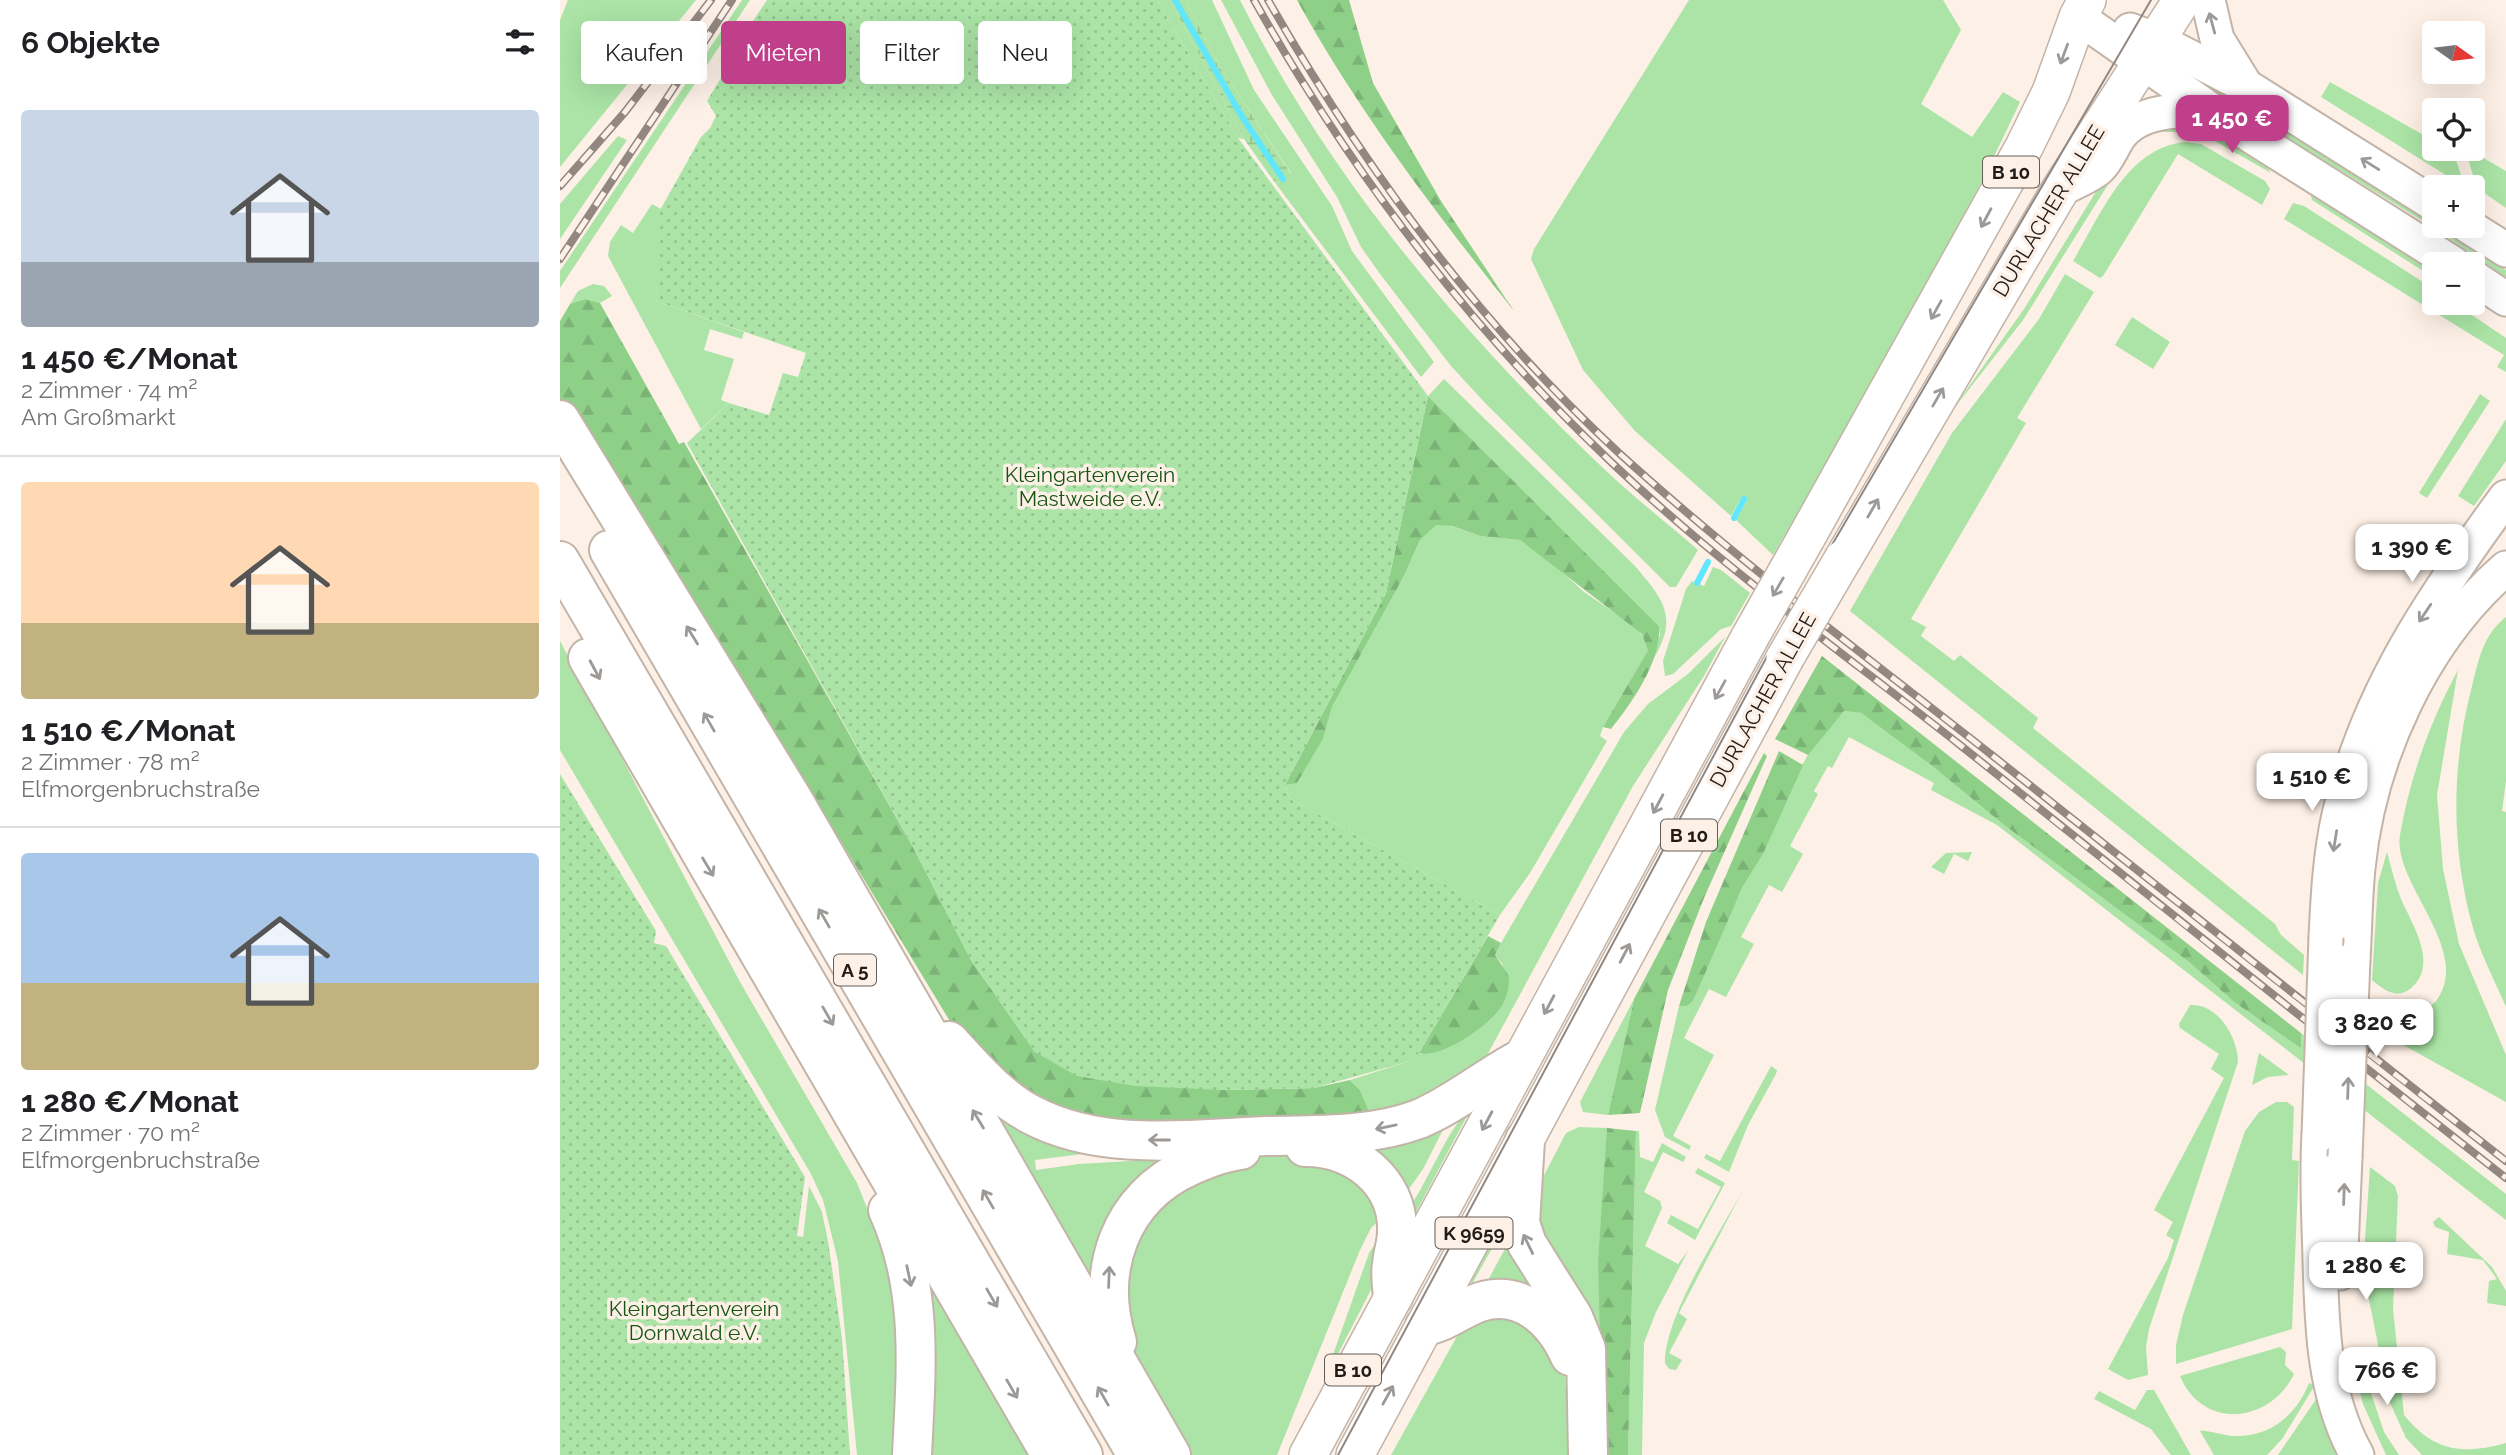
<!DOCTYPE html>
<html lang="de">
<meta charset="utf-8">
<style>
body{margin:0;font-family:Raleway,sans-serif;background:#f6f6f6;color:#202124;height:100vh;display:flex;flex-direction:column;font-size:26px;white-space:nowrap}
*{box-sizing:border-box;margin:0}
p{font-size:23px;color:#757577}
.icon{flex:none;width:38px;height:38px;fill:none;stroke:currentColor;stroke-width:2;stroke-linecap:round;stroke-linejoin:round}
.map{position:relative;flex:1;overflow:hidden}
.details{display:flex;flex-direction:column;background:#fff;width:560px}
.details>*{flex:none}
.top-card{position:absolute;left:21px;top:21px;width:665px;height:63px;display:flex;gap:14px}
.needle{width:46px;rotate:104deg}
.tools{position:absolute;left:1862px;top:21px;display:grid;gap:14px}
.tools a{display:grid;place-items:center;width:63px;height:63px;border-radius:7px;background:#fff;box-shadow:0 7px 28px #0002;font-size:35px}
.price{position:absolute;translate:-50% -60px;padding:0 16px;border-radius:14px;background:#fff;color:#222;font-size:23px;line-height:46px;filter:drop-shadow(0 2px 4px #0008)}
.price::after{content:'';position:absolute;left:50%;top:42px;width:21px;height:16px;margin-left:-10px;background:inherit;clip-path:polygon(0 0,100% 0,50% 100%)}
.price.on{background:#bf3f8b;color:#fff}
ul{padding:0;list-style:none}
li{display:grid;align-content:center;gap:14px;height:371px;padding:0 21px}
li+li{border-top:2px solid #e0e0e0}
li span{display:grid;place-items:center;height:217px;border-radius:7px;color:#555}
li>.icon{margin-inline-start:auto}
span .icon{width:126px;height:126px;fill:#fffc;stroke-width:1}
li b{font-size:30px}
h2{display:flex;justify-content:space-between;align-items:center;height:84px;padding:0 21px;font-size:30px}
.chip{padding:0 24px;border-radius:7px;background:#fff;box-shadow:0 7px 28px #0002;font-size:24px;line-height:63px}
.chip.on{background:#bf3f8b;color:#fff}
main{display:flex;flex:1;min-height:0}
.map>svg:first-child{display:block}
.grass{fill:#abe4a6}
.forest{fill:url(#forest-firs)}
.wetland{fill:url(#wetland-marsh)}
.garden{fill:url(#garden-dots)}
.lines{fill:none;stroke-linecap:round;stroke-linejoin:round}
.stream{stroke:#61e7fd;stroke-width:6}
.secondary-casing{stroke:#c3b4a8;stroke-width:37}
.primary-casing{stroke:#c3b4a8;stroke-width:40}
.highway-casing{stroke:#c3b4a8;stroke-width:42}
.secondary{stroke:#fff;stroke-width:33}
.primary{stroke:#fff;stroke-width:37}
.highway{stroke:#fff;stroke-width:38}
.tram{stroke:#928881;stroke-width:2}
.rail-casing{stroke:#928881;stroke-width:8}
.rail{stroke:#fdf0e6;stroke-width:5;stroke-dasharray:16;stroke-linecap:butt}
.secondary-bridge-casing{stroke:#c3b4a8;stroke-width:37;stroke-linecap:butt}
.primary-bridge-casing{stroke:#c3b4a8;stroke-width:40;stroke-linecap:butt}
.secondary-bridge{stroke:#fff;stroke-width:33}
.primary-bridge{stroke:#fff;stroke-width:37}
.oneway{stroke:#9c9997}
.labels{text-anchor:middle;stroke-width:7;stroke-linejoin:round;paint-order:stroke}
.shield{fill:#fdf0e6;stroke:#645c56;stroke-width:2}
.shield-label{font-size:19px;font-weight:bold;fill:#221c18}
.street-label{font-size:21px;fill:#221c18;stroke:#fdf0e6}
.park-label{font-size:21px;fill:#145611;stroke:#fdf0e6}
</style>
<main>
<section class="details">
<h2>6 Objekte<svg class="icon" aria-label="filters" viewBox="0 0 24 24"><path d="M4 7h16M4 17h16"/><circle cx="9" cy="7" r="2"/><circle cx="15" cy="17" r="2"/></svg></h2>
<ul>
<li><span style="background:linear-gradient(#c9d6e8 70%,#9aa5b1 0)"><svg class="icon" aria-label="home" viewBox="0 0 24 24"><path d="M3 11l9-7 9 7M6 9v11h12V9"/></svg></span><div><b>1 450 €/Monat</b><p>2 Zimmer · 74 m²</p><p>Am Großmarkt</p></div></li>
<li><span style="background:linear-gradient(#ffd9b3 65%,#c2b280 0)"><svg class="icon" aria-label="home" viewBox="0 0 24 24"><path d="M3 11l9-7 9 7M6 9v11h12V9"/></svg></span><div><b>1 510 €/Monat</b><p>2 Zimmer · 78 m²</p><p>Elfmorgenbruchstraße</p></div></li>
<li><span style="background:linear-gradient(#a9c7e8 60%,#c2b280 0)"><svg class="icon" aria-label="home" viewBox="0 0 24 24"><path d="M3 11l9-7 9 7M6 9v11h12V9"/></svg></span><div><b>1 280 €/Monat</b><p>2 Zimmer · 70 m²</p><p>Elfmorgenbruchstraße</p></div></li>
</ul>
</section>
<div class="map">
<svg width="1946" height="1455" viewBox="0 0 1946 1455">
<defs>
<pattern id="forest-firs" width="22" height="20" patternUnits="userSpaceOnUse" patternTransform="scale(1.75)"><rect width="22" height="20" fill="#8fd089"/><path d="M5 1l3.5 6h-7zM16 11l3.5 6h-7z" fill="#7bb276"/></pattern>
<pattern id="wetland-marsh" width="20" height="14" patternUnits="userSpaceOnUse" patternTransform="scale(1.75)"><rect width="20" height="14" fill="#abe4a6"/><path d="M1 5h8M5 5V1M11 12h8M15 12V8" fill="none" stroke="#93c38e"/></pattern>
<pattern id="garden-dots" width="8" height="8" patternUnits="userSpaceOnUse" patternTransform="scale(1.75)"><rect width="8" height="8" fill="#abe4a6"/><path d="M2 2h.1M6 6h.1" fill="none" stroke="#93c38e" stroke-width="1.8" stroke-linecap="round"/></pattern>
</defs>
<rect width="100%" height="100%" fill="#fdf0e6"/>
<g class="grass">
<path d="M8,0H136L0,167V20Z"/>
<path d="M182,0H190L0,288V271Z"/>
<path d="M597,0H610L684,139L678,138Z"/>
<path d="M625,0H652L694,90L772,206L792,251L874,362L861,377L716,184L731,173L660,67Z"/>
<path d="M661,0H680C769,177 899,331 1042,467C1072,496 1106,522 1138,550L1116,587H1110L926,404L891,366L820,274L801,247L777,197L712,95Z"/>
<path d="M1129,0H1383L1401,30L1361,104L1412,137L1443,92L1460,102C1388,257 1300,407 1213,555L1176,520L1187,500L1181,498L1171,516L1075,431L1023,370L971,259L974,249Z"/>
<path d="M1620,65L1874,223V226H1879L1946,270V277L1874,228L1617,70Z"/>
<path d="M1770,82L1874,141V149L1893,151L1905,187L1761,97Z"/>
<path d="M1623,127L1652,134L1706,166L1711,173L1646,136L1629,132H1600Z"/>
<path d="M58,136L67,140L0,239V204Z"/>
<path d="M1576,140L1463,320L1385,420L1464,309L1556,159Z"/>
<path d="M1625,142L1641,144L1705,181L1710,189L1702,205L1618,154L1543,276L1540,278L1513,261C1541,215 1566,148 1625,142Z"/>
<path d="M1901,149H1908L1946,171V208L1917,188L1908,159Z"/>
<path d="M1755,195L1874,271V278L1752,200L1751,196Z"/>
<path d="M1733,203L1744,206L1874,289V303H1894L1946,338V372L1937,367L1944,355L1724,219Z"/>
<path d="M92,204L101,209L96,301L184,332L182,339L150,329L144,350L174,359L161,400L169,403L141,429L48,256L50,242L61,225L73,233Z"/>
<path d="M1505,274L1534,292L1457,418L1466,423L1351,619L1366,627L1361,636L1394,661L1400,655L1478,718L1473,728L1715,924L1721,935L1744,955L1743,975L1290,611L1392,433L1479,319Z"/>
<path d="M33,284L44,286L52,296L40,303L25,299L10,304L18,291Z"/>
<path d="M1572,317L1610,342L1593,369L1555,345Z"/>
<path d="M884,379L1074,565C1105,601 1120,619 1090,664L1100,635L1099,626L868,396Z"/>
<path d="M1920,394L1930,401L1867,498L1859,493Z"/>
<path d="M1946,419V461L1914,506L1898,496Z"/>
<path d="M882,523L920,536L960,540L989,560L1024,592L1077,628L1088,644V650L1043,727L1040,736L1047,741L970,873L940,915L729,798L725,785L737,782L763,739L772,707L844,576L860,540L875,525Z"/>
<path d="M1153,567L1161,570L1190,593L1171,626L1161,629L1113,674L1105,676L1103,661L1126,589L1132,581L1144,586Z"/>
<path d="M1946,617V781L1942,811L1946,812V1007C1935,981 1921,955 1913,928C1891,849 1891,766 1912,686C1919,659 1923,635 1946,617Z"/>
<path d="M1165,637L1144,676L1073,786L918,1072L813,1120L800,1090L790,1080L847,1062L859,1053L862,1054L943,965L935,955L941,943L1064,732L1088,704L1128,674Z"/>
<path d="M0,641L180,982L297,1183L319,1238L336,1294L340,1455H297L278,1261L263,1200L251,1174L0,750Z"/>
<path d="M1898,670L1877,795L1883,869L1899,944L1946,1055V1102L1811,1027L1814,1010L1842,1026L1856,1025L1853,1014C1860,1010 1871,1007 1876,1001C1914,950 1832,884 1840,835C1850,777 1870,722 1898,670Z"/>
<path d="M1284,711L1301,713L1372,766L1444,825L1629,962L1674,1002L1741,1047V1033L1946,1194V1220L1437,825L1371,790L1374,783L1289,737L1272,768L1268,766L1254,791L1258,794L1230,846L1243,854L1222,892L1209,885L1181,937L1194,944L1166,997L1149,989L1124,1038L1154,1055L1113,1136L1131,1146L1129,1150L1105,1137L1095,1110L1119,1006H1127L1133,1001L1153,951L1182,888L1203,854L1232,784L1251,749Z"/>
<path d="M1412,852L1408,861L1394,854L1384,874L1371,867L1386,853Z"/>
<path d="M1827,852C1831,867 1835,884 1841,899C1852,924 1880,966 1850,989C1836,1000 1823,989 1812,980L1818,883Z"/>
<path d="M1074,999L1048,1115L1023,1112L1020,1102Z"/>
<path d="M1630,1005C1658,1003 1678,1038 1678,1062L1589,1329L1586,1347L1588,1375L1568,1380L1548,1369L1608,1258L1614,1240L1606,1235L1613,1222L1594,1210L1664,1078L1651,1069L1659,1054L1620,1028L1619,1024Z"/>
<path d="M1699,1053L1729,1075L1708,1077L1692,1085Z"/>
<path d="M1211,1066L1217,1070L1216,1074L1188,1125L1169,1172L1144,1158L1146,1154L1160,1161Z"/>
<path d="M1716,1102H1727L1734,1107L1732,1160L1739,1161L1732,1329L1616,1364V1345L1623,1315L1685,1131L1699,1112Z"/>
<path d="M423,1104L530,1153L475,1160L476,1170L519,1164L605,1159L533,1284Z"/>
<path d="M906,1115L907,1116L855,1214L850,1206C866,1186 890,1124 906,1115Z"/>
<path d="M888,1120L863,1169L844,1196L808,1146Z"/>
<path d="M1019,1127L1047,1128L1040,1379L968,1206L1006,1133Z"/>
<path d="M1076,1131H1079L1080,1157L1093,1162L1102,1143L1126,1157L1123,1162L1103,1152L1084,1192L1100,1201L1102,1208L1085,1246L1118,1264L1128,1251L1096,1312L1084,1343L1082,1455H1068Z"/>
<path d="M738,1152L781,1160L825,1214L811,1228L800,1250L717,1455H632L562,1329L578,1218L681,1158Z"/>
<path d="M1810,1167L1835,1186L1838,1196L1833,1309L1844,1415C1874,1452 1903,1455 1946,1443V1455H1862L1846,1438L1818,1376L1824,1374L1803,1270Z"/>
<path d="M1138,1168L1165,1183L1135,1240L1107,1223L1111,1215L1138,1229L1161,1187L1135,1173Z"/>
<path d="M249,1186L262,1212L268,1241L243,1238Z"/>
<path d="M1184,1188L1119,1313L1127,1319L1109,1353L1122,1360L1116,1370L1109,1369L1105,1363C1105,1314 1160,1233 1184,1188Z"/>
<path d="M945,1215L949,1218L912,1284L911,1280Z"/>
<path d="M1879,1217L1932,1267L1946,1291V1306L1927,1303L1929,1281L1937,1279L1923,1260L1887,1254L1889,1232L1875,1227L1873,1222Z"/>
<path d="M953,1234L974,1286L958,1280L927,1282Z"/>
<path d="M819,1238L815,1282L763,1383L809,1253Z"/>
<path d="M367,1277L477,1455H364Z"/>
<path d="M953,1310L1005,1370L1009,1455H831L906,1320Z"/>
<path d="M1720,1347L1726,1352L1725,1365L1734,1374C1710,1423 1643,1431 1620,1376Z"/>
<path d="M1806,1378L1824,1432L1839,1455H1826L1803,1404L1797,1380Z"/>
<path d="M1749,1383L1755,1385L1722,1439L1707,1455H1654L1640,1431C1648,1430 1661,1435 1672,1436C1709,1438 1736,1416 1749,1383Z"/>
<path d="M1763,1389L1789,1455H1718Z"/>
<path d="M1587,1390H1594L1631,1455H1611L1591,1429L1534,1399L1539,1391L1575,1410Z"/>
</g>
<g class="forest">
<path d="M737,0H789L813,83L881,201L954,311C875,212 798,111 737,0Z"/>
<path d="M25,299L40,303L119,444L124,442L354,849L411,960L475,1052L661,1090L754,1088L790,1080L800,1090L813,1120L557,1127L471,1099L391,1023L248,787L0,402V321L10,304Z"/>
<path d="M868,396L1099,626C1102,660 1072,703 1051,729L1043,727L1088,650L1082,634L960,540L920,536L892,526L876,525L860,540L844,576L772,707L763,739L737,783L725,785L826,593Z"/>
<path d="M1262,656L1741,1033V1048L1674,1002L1629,962L1444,825L1372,766L1301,713L1284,711L1248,755L1215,739Z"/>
<path d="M1219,751L1243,765L1203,854L1182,888L1133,1001L1127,1006H1119L1146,922Z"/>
<path d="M1204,753L1207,756L1144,898L1108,990L1080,1113L1048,1115L1074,999Z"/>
<path d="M928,936L941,943L935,955L949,976C949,986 948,995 943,1004C932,1024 882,1059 859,1053Z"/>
<path d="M1047,1128L1076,1131L1068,1455H1043L1038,1262Z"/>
</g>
<path class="wetland" d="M610,0H625L660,67L731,174L716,184L684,139Z"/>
<g class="garden">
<path d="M207,0H597L678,138L868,396L826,593L725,785L729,798L940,915L859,1053L847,1062L754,1088L661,1090L575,1086L517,1076L475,1052L411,960L354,849L127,443L169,403L209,415L223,373L238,377L246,353L96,301L99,212L141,137L150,128L156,116L147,101L170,63L169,57Z"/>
<path d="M0,774L96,931L94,943L106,946L245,1177L237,1236L268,1241L282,1338L290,1455H0Z"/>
</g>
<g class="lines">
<g class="stream">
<path d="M615,0L681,115L723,179"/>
<path d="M1174,518L1184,499"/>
<path d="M1137,583L1148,562"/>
</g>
<defs>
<g id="secondary">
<path d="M1648,0L1657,39L1686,86"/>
<path d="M1518,17L1664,119L1894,264"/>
<path d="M1570,30L1597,40L1686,86L1874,204"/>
<path d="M1500,190C1512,183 1528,177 1538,169C1549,160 1553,143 1562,133C1583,109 1632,106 1659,117"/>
<path d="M1908,226L1946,250"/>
<path d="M1913,277L1946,299"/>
<path d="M1766,937C1768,896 1770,855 1779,815C1806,694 1874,595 1946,497"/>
<path d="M1793,959C1795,929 1795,898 1798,868C1809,758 1862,641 1946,568"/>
<path d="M1759,1135C1757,1167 1758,1196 1759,1227C1762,1303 1758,1386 1797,1455"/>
<path d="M1780,1273L1785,1157"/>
</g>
<g id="primary">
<path d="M1246,538L1464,147L1491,92L1518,17L1527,0"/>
<path d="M1283,559L1500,190L1622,0"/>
<path d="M748,1455L1190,637"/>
<path d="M795,1455L1225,658"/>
</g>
<g id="highway">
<path d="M0,420L232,798L611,1455"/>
<path d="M49,550L577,1455"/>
<path d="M0,561L523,1455"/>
<path d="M28,658L491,1455"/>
<path d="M389,1041C414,1068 439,1098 472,1115C542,1152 631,1139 707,1136C757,1135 811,1137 859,1119C895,1104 925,1078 959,1060"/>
<path d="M965,1140L960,1223L967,1244L1013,1317L1026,1349L1028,1455"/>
<path d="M745,1147C793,1146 839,1181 837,1232C837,1243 833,1253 832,1264C830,1274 832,1286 833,1297"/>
<path d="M328,1210C364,1289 356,1371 352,1455"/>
<path d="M865,1326C887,1322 900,1309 920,1302C962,1289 994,1320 1010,1356"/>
<path d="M557,1342C535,1271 559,1198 630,1166C646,1159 664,1152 681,1150"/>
</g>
</defs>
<use href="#secondary" class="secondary-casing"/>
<use href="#primary" class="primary-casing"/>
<use href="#highway" class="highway-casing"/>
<use href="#secondary" class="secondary"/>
<use href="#primary" class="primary"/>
<use href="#highway" class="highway"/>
<path class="tram" d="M778,1455L1211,649L1591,0"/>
<defs>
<g id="rail">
<path d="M694,0C790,170 907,325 1049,460C1158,564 1282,652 1400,745C1581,890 1763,1035 1946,1178"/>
<path d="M708,0C803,166 918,323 1059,453C1178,561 1307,657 1433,756C1604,891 1774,1027 1946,1161"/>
<path d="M0,186L65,112L151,0"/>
<path d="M0,259L172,0"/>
</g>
</defs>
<use href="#rail" class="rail-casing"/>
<use href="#rail" class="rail"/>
<defs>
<g id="secondary-bridge">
<path d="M1759,1135L1766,937"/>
<path d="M1785,1157L1793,959"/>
</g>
<g id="primary-bridge">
<path d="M1190,637L1246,538"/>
<path d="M1225,658L1283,559"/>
</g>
</defs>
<use href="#secondary-bridge" class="secondary-bridge-casing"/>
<use href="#primary-bridge" class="primary-bridge-casing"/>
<use href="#secondary-bridge" class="secondary-bridge"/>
<use href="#primary-bridge" class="primary-bridge"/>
</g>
<defs><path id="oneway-shaft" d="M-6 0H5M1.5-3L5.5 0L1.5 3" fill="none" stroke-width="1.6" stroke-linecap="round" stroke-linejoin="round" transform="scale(1.75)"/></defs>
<g class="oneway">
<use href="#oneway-shaft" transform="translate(1652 23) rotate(-105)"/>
<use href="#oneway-shaft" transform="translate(1504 54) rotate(110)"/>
<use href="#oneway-shaft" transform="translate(1810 164) rotate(-148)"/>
<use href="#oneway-shaft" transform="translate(1426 218) rotate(118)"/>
<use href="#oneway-shaft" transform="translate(1376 310) rotate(119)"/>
<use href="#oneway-shaft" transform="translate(1378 397) rotate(-60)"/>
<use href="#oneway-shaft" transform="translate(1313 508) rotate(-60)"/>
<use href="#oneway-shaft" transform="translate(1218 587) rotate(120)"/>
<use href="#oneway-shaft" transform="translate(1865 613) rotate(124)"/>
<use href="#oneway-shaft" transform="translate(132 635) rotate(-122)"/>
<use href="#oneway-shaft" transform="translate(35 670) rotate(62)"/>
<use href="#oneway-shaft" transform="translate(1160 690) rotate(119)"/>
<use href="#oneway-shaft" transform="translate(149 722) rotate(-120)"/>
<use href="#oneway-shaft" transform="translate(1098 804) rotate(118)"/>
<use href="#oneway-shaft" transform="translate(1775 841) rotate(99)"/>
<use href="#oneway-shaft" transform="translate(148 867) rotate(59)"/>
<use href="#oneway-shaft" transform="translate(264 918) rotate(-120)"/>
<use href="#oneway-shaft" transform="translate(1065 953) rotate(-62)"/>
<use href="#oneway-shaft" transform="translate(989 1005) rotate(118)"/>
<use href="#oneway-shaft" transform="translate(268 1016) rotate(60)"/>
<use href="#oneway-shaft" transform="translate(1788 1088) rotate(-88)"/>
<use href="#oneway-shaft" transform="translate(418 1119) rotate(-121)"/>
<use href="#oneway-shaft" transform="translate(927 1121) rotate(118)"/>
<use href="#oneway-shaft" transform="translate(826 1127) rotate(168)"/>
<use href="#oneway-shaft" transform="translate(599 1140) rotate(180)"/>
<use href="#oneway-shaft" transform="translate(1784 1194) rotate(-88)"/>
<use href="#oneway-shaft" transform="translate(428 1199) rotate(-120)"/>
<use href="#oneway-shaft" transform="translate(968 1244) rotate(-116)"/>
<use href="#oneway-shaft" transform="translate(349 1276) rotate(78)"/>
<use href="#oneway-shaft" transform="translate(549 1277) rotate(-88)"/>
<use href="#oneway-shaft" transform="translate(432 1298) rotate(60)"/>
<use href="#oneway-shaft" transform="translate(452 1389) rotate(60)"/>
<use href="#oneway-shaft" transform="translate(828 1395) rotate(-61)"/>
<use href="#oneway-shaft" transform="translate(543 1396) rotate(-120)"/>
</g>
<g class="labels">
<g class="shield">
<rect x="1423" y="156.5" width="56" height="31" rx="5"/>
<rect x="1101" y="819.5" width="56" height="31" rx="5"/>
<rect x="274" y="954.5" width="42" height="31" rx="5"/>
<rect x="875.5" y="1217.5" width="77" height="31" rx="5"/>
<rect x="765" y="1354.5" width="56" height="31" rx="5"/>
</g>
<g class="shield-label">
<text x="1451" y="179">B 10</text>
<text x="1129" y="842">B 10</text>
<text x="295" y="977">A 5</text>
<text x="914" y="1240">K 9659</text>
<text x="793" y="1377">B 10</text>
</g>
<g class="street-label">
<text transform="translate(1489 211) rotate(-59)" y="7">DURLACHER ALLEE</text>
<text transform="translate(1203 700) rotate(-61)" y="7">DURLACHER ALLEE</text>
</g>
<g class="park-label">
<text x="530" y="482">Kleingartenverein<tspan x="530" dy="24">Mastweide e.V.</tspan></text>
<text x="134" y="1316">Kleingartenverein<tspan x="134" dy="24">Dornwald e.V.</tspan></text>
</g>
</g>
</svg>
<div class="tools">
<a><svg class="needle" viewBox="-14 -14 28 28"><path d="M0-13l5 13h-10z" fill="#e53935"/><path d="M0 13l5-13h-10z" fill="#757577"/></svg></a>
<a><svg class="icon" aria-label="locate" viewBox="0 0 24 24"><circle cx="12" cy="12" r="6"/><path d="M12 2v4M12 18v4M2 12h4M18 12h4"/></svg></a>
<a>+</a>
<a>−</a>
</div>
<b class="price on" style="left:1672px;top:155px">1 450 €</b>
<b class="price" style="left:1852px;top:584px">1 390 €</b>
<b class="price" style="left:1752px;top:813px">1 510 €</b>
<b class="price" style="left:1816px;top:1059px">3 820 €</b>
<b class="price" style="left:1806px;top:1302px">1 280 €</b>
<b class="price" style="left:1827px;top:1407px">766 €</b>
<div class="top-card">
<a class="chip">Kaufen</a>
<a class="chip on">Mieten</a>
<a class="chip">Filter</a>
<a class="chip">Neu</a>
</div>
</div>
</main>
